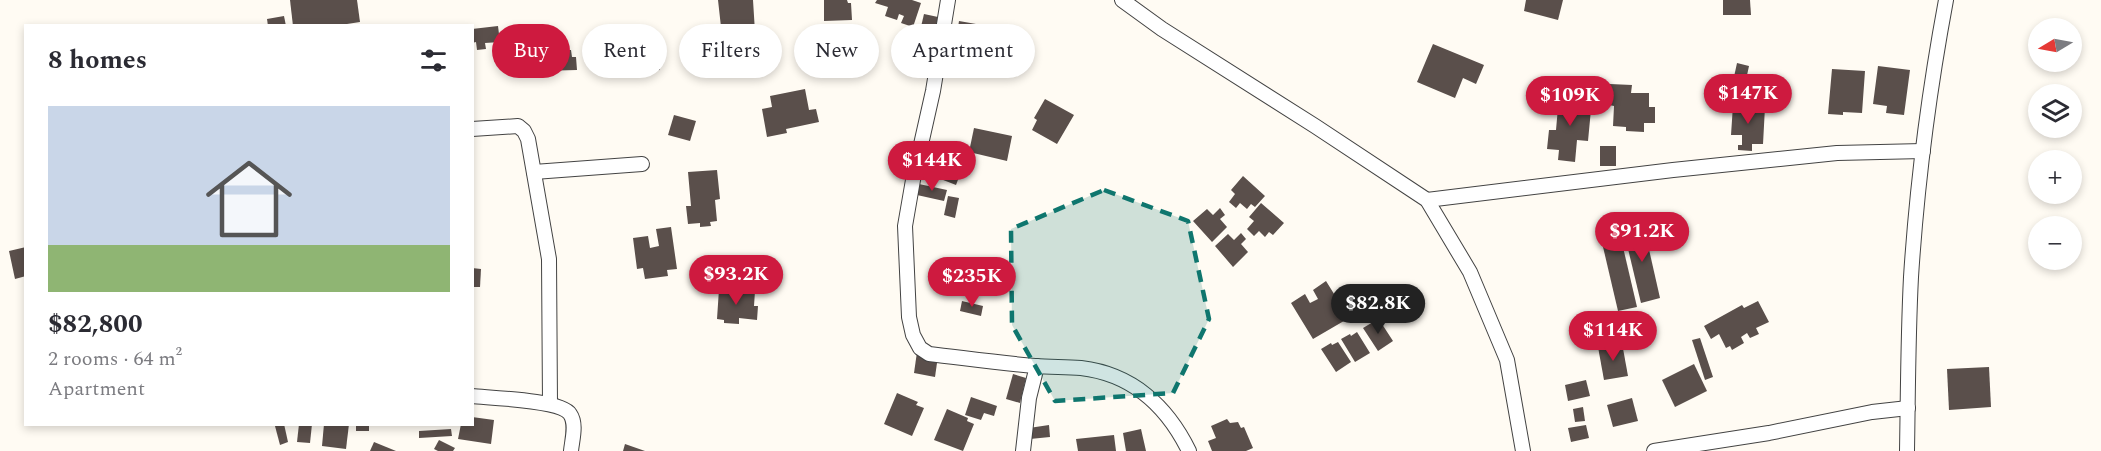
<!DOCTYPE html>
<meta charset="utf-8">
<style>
body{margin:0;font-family:Spectral,serif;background:#f2f2f3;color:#2b2b33;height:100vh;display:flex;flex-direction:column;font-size:22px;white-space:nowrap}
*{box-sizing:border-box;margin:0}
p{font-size:20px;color:#7c7c81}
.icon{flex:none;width:33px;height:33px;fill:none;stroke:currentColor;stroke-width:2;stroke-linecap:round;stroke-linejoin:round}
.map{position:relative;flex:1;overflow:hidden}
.side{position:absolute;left:24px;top:24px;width:450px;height:402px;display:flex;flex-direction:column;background:#fff;border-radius:0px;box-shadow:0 3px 9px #0003}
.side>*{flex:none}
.banner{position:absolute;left:492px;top:24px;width:570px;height:54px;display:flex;gap:12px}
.needle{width:39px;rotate:260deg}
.fabs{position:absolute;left:2028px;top:18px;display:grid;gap:12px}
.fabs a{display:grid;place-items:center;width:54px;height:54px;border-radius:50%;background:#fff;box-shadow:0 3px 9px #0003;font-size:30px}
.price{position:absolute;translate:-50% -51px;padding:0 14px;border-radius:21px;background:#ce1a3f;color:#fff;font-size:20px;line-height:39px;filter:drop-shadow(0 2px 3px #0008)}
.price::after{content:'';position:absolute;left:50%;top:36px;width:18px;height:14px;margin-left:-9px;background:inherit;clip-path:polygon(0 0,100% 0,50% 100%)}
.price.active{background:#222;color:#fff}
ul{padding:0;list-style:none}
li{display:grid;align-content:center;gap:12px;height:318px;padding:0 24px}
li+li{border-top:2px solid #e1e1e2}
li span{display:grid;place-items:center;height:186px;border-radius:0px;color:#555}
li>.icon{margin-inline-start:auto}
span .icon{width:108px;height:108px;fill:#fffc;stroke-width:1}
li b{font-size:26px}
h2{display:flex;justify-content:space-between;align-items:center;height:72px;padding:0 24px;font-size:26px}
.pill{padding:0 21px;border-radius:27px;background:#fff;box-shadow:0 3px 9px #0003;font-size:21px;line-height:54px}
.pill.active{background:#ce1a3f;color:#fff}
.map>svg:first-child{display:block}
.building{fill:#5a4f4b}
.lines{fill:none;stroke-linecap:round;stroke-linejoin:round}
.street-casing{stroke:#434343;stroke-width:16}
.street{stroke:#fff;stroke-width:14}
.marked{fill:#0f766e;fill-opacity:0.2;stroke:#0f766e;stroke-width:4.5;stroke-dasharray:12 8;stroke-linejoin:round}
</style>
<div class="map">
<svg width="2101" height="451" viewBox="0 0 2101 451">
<rect width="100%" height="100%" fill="#fffbf3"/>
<g class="building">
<path d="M290,0H357L360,22L334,26H293Z"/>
<path d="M718,0H753L755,32L744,34L745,40L734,41L732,25L721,27Z"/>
<path d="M824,0H847L848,3H851L852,20L824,21Z"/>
<path d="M877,0H912L921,3L913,27L901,23L904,16L899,14L897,20L885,16L888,7L875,3Z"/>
<path d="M1526,0H1563L1558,20L1524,11Z"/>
<path d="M1723,0H1750L1751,15H1723Z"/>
<path d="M924,14L938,17L934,34L920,31Z"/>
<path d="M284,16L286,26H268L267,19Z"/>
<path d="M959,21L976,24L975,35L986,37L980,68L946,62L949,45L955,46Z"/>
<path d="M498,26L500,42L485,43L486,49L477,50L476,42L472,43V29Z"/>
<path d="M567,43V50H571L572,57H576L577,70L538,71V58H531V44Z"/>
<path d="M1433,44L1484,65L1476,84L1463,78L1455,98L1417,82Z"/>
<path d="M645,47H658L660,70L646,71Z"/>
<path d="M1737,63L1749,66L1744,89L1732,86Z"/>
<path d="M1878,66L1910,70L1904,115L1886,113L1887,106L1873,104Z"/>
<path d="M1832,69L1865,71L1862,113L1843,112V115L1828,114Z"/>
<path d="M1610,84L1632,85L1631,93H1649V107H1655V123H1644V132L1626,131V127L1613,126L1614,106L1609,105Z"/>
<path d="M805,89L809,110L816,109L819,122L786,129L787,133L767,137L762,109L772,107L770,96Z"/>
<path d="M1559,96L1592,99L1588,141L1577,140L1575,162L1558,160L1559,150L1547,149L1549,130H1556Z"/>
<path d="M1045,99L1074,115L1057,144L1032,130L1037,120L1034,118Z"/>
<path d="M1733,105L1765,107L1763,144H1752V151L1738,150V145H1742V135H1731Z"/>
<path d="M674,115L696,121L690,141L668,135Z"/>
<path d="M974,128L1012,136L1007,161L969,152Z"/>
<path d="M933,141L942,144L933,178L923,175Z"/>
<rect x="1600" y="146" width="16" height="20"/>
<path d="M946,154L965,161L956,185L938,178Z"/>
<path d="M717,170L720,199L715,200L717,221L710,222L711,226L700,227V223L688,224L686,206H691L688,172Z"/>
<path d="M1243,176L1265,196L1255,207L1251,204L1247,209L1240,203L1236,208L1229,202L1235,194L1231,190Z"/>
<path d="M919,184L947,190L944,201L917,195Z"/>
<path d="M948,196L959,198L955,218L944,215Z"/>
<path d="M1261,203L1284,223L1273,235L1269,232L1265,237L1259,231L1254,236L1247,229L1254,221L1249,217Z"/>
<path d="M1220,208L1225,215L1220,219L1227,227L1212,242L1193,221L1207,209L1213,215Z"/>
<path d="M1643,223L1660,298L1641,303L1623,228Z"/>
<path d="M671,227L677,269L667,270L668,276L645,279L643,268L637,269L633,238L648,236L650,248L659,246L656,229Z"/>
<path d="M1619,230L1637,307L1618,311L1600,234Z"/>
<path d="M1241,233L1246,239L1241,244L1248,252L1233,267L1215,246L1228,234L1234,240Z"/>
<path d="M26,247V276L15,279L9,251Z"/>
<path d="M472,268L481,269L480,287H472Z"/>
<path d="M1326,281L1349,318L1313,339L1291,303L1305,294L1310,303L1318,299L1313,290Z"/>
<path d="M719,289L755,291L754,306H758L757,320L739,318V324L724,323V320L717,319Z"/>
<path d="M962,301L983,306L981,316L960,311Z"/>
<path d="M1758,301L1769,322L1756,328L1759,334L1750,338L1747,333L1741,337L1744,343L1732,350L1730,346L1726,348L1719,334L1711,339L1704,326L1742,305L1744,308Z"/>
<path d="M1380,321L1393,341L1378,351L1363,328L1373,322L1374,324Z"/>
<path d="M1357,332L1370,353L1355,362L1341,339L1350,334L1351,336Z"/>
<path d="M1700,338L1713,377L1705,380L1692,340Z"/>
<path d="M1338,342L1351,362L1336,372L1321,349L1331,343L1332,345Z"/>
<path d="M1622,343L1628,376L1604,380L1598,347Z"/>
<path d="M917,352L938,356L935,377L914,373Z"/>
<path d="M1694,364L1707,391L1675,407L1662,380Z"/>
<path d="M1989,367L1991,407L1949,410L1947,369Z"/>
<path d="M1013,374L1026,378L1020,403L1006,399Z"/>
<path d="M1586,380L1590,396L1568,401L1565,385Z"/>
<path d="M897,393L918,402L916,405L924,408L912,436L884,424Z"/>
<path d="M971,397L997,406L994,416L984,413L981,420L965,415Z"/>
<path d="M1632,398L1638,421L1613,427L1607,405Z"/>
<path d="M1583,407L1585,421L1575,422L1573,409Z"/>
<path d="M947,409L968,418L967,421L974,424L963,451L934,440Z"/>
<path d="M472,417L494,420L491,444L458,439L461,424H472Z"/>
<path d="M1227,419L1230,423L1238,422L1241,428L1244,427L1253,448L1246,451H1212L1208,441L1216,438L1211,426Z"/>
<path d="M284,424L288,442L280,445L275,426Z"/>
<path d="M299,424H312L310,443L297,442Z"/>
<path d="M324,424H349L346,449L322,446Z"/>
<rect x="356" y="424" width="13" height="7"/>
<path d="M1049,425L1050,437L1030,439L1029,428Z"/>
<path d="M1586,425L1589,438L1571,442L1568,428Z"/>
<path d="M451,429L452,436L419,438V431Z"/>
<path d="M1141,429L1146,451H1126L1123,433Z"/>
<path d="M1114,435L1116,451H1078L1076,439Z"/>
<path d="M439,440L455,448L453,451H438L434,449Z"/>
<path d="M374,442L396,451H370Z"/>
<path d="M625,444L645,451H623Z"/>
</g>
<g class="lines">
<defs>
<g id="street">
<path d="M948,0L933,91L913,180L905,226L909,317L913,335L920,348L929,354C964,358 999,363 1035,366C1050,367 1065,367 1081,368C1132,374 1167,406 1189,451"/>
<path d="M1122,0L1162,29L1315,126L1427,200L1470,272L1507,360L1523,451"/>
<path d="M472,129L518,126L524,131L528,139L549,259L550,404"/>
<path d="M534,172L642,164"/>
<path d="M1427,200L1673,170L1837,153L1923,151"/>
<path d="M472,396C491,398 561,400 570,414C577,424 572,440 571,451"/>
<path d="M1023,451L1029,398L1037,366"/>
<path d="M1654,451L1769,433L1872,412L1908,408"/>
<path d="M1907,451C1908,393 1908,335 1911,277C1917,184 1929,91 1946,0"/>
</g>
</defs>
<use href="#street" class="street-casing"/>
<use href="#street" class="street"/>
</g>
<path class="marked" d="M1104,190L1188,221L1209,319L1173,393L1055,401L1012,325L1011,229Z"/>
</svg>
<div class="fabs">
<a><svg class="needle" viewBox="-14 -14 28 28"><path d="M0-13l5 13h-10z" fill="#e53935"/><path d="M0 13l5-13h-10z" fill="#7c7c81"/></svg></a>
<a><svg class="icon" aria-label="layers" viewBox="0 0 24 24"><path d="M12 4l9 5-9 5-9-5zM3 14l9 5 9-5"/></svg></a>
<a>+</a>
<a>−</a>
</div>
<b class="price" style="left:1748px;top:125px">$147K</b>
<b class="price" style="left:1570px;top:127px">$109K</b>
<b class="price" style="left:932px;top:192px">$144K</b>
<b class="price" style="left:1642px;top:263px">$91.2K</b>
<b class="price" style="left:736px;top:306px">$93.2K</b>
<b class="price" style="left:972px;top:308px">$235K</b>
<b class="price active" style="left:1378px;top:335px">$82.8K</b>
<b class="price" style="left:1613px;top:362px">$114K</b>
<div class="banner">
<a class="pill active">Buy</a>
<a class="pill">Rent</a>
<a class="pill">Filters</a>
<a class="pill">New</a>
<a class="pill">Apartment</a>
</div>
<section class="side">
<h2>8 homes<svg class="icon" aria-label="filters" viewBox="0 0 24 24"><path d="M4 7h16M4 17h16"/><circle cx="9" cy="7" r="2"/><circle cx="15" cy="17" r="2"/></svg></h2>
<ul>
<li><span style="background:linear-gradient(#c9d6e8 75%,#8fb573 0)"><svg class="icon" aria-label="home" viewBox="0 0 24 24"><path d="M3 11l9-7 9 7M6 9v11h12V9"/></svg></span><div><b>$82,800</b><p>2 rooms · 64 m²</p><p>Apartment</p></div></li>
</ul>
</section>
</div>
